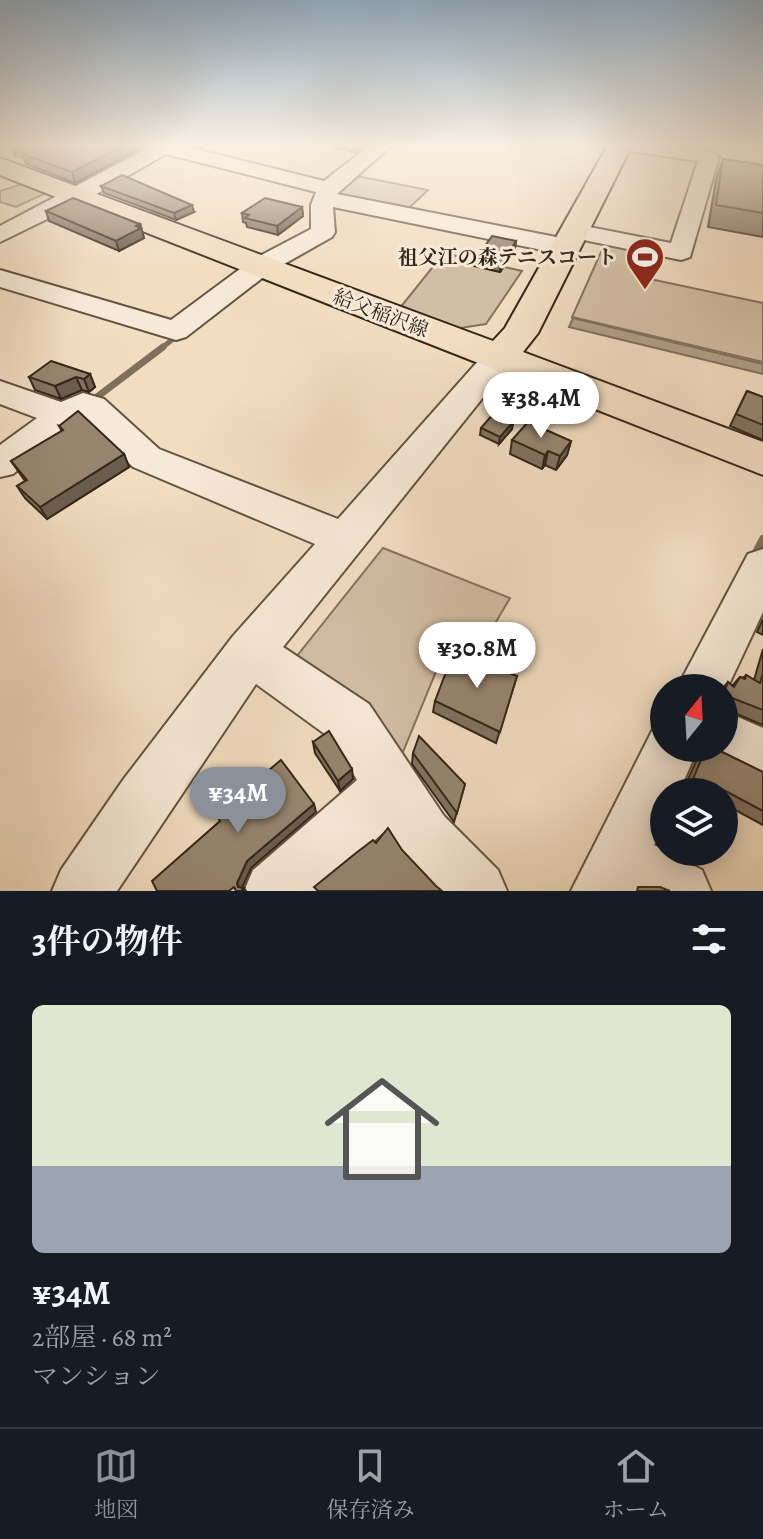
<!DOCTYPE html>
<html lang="ja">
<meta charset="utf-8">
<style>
body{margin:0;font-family:Alegreya,"Noto Serif JP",serif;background:#20242c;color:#f1f3f6;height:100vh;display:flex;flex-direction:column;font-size:30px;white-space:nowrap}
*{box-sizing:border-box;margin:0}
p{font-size:26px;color:#9ea1a6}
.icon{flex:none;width:44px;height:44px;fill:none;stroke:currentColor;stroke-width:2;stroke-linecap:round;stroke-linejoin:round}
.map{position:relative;height:891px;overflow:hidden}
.drawer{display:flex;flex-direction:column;background:#171b24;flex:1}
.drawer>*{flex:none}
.needle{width:52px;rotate:18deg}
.fabs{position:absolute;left:650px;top:674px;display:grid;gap:16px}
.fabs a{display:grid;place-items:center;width:88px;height:88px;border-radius:50%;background:#171b24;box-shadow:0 4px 20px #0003;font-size:40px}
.price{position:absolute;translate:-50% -68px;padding:0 18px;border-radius:28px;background:#fff;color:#222;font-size:26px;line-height:52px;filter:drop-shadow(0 2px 4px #0008)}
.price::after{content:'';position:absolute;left:50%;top:48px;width:24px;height:18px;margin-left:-12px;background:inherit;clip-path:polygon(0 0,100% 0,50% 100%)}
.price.on{background:#8c9099;color:#fff}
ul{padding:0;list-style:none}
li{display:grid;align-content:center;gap:16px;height:424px;padding:0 32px}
li span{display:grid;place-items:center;height:248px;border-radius:12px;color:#555}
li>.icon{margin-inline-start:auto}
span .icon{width:144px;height:144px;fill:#fffc;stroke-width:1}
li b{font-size:34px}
h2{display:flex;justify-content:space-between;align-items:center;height:96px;padding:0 32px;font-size:34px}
.menu{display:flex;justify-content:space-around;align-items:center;height:112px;border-top:2px solid #363941;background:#171b24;font-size:22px;color:#9ea1a6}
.menu a{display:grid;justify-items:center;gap:4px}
.menu .on{color:#8c9099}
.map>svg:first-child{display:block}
.green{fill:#d2bea4;stroke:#84725e;stroke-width:2}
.water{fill:#b29f88;stroke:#806f5c;stroke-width:2}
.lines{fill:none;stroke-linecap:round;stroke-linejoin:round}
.stream-far2{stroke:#806f5c;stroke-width:5}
.stream-far1{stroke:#806f5c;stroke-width:7}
.stream{stroke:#806f5c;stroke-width:8}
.minor-casing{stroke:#645443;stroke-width:4}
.major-casing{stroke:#352619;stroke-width:4}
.minor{fill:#f7e9d7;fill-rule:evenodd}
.major{fill:#f2ddc1;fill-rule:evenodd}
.wall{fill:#827260;stroke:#352619;stroke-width:2}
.shaded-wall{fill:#6a5d4e;stroke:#352619;stroke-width:2}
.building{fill:#978570;stroke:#352619;stroke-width:2}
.labels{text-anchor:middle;stroke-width:6;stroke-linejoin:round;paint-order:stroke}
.far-poi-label{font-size:20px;font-weight:bold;fill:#352619;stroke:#f7e9d7;text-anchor:end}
.far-street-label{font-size:20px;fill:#352619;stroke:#f7e9d7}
</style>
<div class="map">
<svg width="763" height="891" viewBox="0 0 763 891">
<rect width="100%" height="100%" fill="#f2ddc1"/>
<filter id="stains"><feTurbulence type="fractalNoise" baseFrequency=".0025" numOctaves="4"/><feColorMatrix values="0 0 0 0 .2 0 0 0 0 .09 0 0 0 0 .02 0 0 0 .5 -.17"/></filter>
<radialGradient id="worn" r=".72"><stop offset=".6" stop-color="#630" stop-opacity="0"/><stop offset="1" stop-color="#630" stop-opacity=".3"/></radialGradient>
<g class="green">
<path d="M357,176L428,190L406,211L336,196Z"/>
<path d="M25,183L48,192L16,207L0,202V191Z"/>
<path d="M605,243L657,253L650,279L763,303V362L572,317Z"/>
<path d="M444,253L522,271L486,324L454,329L399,309Z"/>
<path d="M383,548L510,598L472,663L444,652L396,769L289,666Z"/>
</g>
<path class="water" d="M573,318L763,364V374L569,327Z"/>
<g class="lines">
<path class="stream-far2" d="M160,349L180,334"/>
<path class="stream-far1" d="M93,400L163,347"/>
<path class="stream" d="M753,558L763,539"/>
<defs>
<g id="minor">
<path d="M143,145H179L324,181L370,145H392L337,194L566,239L575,242L579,247L575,252L566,255L333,207L335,232L332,237L270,272L186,337L176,340L0,287V270L171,320L252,260L311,229V205L316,192L166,154L86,200L0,242V226L146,149Z"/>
<path d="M620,145C643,145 704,141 719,157L690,257L681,260L574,238L565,236L562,231L565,226L574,224L671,243L698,161L630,151Z"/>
<path d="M498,348L509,351L514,358L509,365L283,647L369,704L444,816L498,870L507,891H436L404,856L387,829L319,891H244L253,870L357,780L333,740L256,684L117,891H52L61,870L123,780L233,636L315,544L133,467L84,419L13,474L0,477V445L37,418L0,404V381L61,402L83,393L104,399L159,449L338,519L487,351Z"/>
<path d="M763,549V612L724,695V688H677L748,554Z"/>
<path d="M724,711L763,728V783L706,755L703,748H724Z"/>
<path d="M664,725V748H698L679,792H664V824L654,845L702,870L711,891H571L653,729Z"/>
</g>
<path id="major" d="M608,145H632L538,333L523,352L763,442V475L0,175V158L493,341L505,328Z"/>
</defs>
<use href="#minor" class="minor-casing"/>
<use href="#major" class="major-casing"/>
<use href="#minor" class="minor"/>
<use href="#major" class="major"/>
</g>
<g class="wall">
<path d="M335,145H365L356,152L335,148Z"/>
<path d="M11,146L142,148L75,183L26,164L23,157L15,156Z"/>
<path d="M723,159L763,165V237L708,227L716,180Z"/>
<path d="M101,186L194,212L176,220L104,193Z"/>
<path d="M302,207L303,216L278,235L247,227L246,223L243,222L242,213Z"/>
<path d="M46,211L140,224L144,238L119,251L49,221Z"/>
<path d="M516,241L515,248L500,272L474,266L475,260Z"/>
<path d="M90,374L95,387L89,392L82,390L61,399L35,390L29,377Z"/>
<path d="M747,391L763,397V440L730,426Z"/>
<path d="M513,422L512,429L499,444L480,435L481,428Z"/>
<path d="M59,426L124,454L129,467L47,519L25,498L17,486L25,481L11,461L62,431Z"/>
<path d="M512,440L571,441L567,455L556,470L545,465L542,469L510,454Z"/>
<path d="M763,619V635L757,632Z"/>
<path d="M763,649V725L732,712L730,735L724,742V688H723L728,682L732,686L740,677L743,678L746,675L754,680Z"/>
<path d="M517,676L496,743L433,712L435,701Z"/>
<path d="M313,742L353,779L340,791L315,753Z"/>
<path d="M702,748H714L763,772V825L724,804V792H679L685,786Z"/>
<path d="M413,753L465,784L454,822L412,764Z"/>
</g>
<g class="shaded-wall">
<path d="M125,145H141L142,148L75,183L72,172Z"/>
<path d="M358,145H365L356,152V147Z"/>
<path d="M192,205L194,212L176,220L174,213Z"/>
<path d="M302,207L303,216L278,235L277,226Z"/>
<path d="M140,224L144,238L119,251L116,241Z"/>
<path d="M516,241L515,248L500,272L501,265Z"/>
<path d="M90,374L95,387L89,392L84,379Z"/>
<path d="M76,377L82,390L61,399L55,386Z"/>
<path d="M513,422L512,429L499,444L500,437Z"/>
<path d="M571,441L567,455L556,470L560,456Z"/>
<path d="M548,451L545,465L542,469L545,455Z"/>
<path d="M124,454L129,467L47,519L40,507Z"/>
<path d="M352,769L353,779L340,791L338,781Z"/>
<path d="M314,804L316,812L251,868L241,890L244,888L246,891H241L237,883L247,861Z"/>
</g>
<g class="building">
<path d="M12,145H125L72,172L22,154L37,149L11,146Z"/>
<path d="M723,159L763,165V213L716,205Z"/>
<path d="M122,175L192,205L174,213L101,186Z"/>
<path d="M73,198L140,224L136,226L141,228L116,241L46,211Z"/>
<path d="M265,198L302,207L277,226L245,218L249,215L242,213Z"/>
<path d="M492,236L516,241L501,265L475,260Z"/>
<path d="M51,361L90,374L84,379L76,377L55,386L29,377Z"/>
<path d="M747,391L763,397V425L736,414Z"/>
<path d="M78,411L124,454L40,507L17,486L27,480L11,461L63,430L59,426Z"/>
<path d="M494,413L513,422L500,437L481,428Z"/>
<path d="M528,422L571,441L560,456L548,451L545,455L512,440Z"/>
<path d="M454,651L517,676L500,732L435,701Z"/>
<path d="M763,673V710L732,698L730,735H724V693L728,682L734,687L740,677L745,679L746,675L760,683Z"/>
<path d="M329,731L352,769L338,781L313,742Z"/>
<path d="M419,736L465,784L457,813L413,753Z"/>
<path d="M706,748H714L763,772V811L718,787V791L711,787L710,792H696L685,786L691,784Z"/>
<path d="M281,760L314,804L247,861L237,883L238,887L244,888L241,891H236L234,887L229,891H157L152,881L220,821L216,814Z"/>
<path d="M388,828L402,850L436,886L442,891H318L314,887L356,853L373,840L376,843Z"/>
<path d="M638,887H660L670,891H637Z"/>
</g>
<linearGradient id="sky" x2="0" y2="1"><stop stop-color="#92acc2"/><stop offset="0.54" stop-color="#f9f0e3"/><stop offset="1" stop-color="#f9f0e3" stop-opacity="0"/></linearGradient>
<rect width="763" height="270" fill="url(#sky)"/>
<defs>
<symbol id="stadium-pin" viewBox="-11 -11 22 30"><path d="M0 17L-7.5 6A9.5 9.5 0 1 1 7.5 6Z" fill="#8f2418" stroke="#f7e9d7"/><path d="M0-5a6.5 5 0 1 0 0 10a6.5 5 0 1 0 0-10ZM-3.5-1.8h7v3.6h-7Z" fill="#fff"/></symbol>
</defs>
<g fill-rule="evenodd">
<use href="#stadium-pin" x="623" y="235" width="44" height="60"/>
</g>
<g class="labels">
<g class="far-poi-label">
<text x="617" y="264">祖父江の森テニスコート</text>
</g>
<g class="far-street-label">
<text transform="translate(381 313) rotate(21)" y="7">給父稲沢線</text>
</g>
</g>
<rect width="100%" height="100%" filter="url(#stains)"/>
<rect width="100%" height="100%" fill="url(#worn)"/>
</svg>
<div class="fabs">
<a><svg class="needle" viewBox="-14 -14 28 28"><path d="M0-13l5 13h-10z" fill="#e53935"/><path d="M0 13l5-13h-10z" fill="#9ea1a6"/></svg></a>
<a><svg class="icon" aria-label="layers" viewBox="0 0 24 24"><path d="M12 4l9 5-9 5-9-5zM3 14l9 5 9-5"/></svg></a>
</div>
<b class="price" style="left:541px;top:440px">¥38.4M</b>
<b class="price" style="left:477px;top:690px">¥30.8M</b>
<b class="price on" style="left:238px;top:835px">¥34M</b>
</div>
<section class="drawer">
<h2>3件の物件<svg class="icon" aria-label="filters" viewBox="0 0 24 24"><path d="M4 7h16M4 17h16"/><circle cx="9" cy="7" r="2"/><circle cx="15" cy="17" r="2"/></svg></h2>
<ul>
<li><span style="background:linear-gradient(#dfe7d0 65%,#9aa5b1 0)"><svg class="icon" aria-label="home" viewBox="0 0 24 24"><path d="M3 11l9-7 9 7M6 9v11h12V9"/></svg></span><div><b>¥34M</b><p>2部屋 · 68 m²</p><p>マンション</p></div></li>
</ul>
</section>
<nav class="menu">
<a class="on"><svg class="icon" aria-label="map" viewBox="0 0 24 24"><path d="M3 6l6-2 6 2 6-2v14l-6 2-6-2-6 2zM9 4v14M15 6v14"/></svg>地図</a>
<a><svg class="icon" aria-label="saved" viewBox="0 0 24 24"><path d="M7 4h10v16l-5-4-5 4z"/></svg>保存済み</a>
<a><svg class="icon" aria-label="home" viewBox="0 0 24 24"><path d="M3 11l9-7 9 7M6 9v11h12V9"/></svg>ホーム</a>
</nav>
